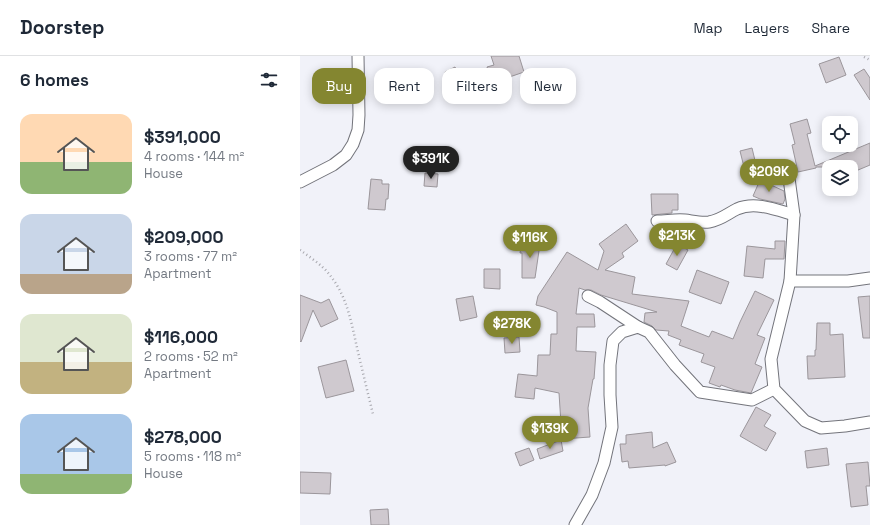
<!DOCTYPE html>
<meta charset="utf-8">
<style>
body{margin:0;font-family:"Space Grotesk",sans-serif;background:#f2f2f3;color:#1f2937;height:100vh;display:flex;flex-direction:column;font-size:15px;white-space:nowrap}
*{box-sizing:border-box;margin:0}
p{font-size:13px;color:#747a83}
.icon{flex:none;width:22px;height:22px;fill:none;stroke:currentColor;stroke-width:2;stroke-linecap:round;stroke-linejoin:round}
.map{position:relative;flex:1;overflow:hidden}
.panel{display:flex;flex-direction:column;background:#fff;width:300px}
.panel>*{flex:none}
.guide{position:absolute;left:12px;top:12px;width:380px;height:36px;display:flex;gap:8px}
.tools{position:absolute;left:522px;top:60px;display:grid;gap:8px}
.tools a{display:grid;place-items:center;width:36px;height:36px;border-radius:8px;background:#fff;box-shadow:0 2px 10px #0003;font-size:20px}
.price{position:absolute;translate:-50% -34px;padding:0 9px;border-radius:14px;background:#848630;color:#fff;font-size:13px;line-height:26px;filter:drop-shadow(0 1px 2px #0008)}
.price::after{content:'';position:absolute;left:50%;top:24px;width:12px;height:9px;margin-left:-6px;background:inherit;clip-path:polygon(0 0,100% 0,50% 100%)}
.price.current{background:#222;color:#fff}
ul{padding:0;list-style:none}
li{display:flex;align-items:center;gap:12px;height:100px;padding:0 20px}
li span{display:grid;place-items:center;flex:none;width:112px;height:80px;border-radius:12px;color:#555}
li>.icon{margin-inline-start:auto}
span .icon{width:48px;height:48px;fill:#fffc;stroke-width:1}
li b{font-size:17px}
h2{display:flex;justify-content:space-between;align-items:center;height:48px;padding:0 20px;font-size:17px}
.chip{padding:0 14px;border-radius:12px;background:#fff;box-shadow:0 2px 10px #0003;font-size:14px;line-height:36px}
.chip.current{background:#848630;color:#fff}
header{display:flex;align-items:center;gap:24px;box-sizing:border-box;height:56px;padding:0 20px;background:#fff;border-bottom:1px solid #e0e1e3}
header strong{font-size:19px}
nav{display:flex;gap:22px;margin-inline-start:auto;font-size:14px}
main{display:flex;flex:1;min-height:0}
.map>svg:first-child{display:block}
.building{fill:#cfc9cf;stroke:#9b969b}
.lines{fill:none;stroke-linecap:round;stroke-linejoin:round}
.street-casing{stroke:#73747b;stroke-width:13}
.path{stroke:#a8a8ae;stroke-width:2.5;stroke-dasharray:1 3;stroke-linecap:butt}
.street{stroke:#fff;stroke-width:11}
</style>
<header>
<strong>Doorstep</strong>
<nav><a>Map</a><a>Layers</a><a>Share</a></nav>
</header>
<main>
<section class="panel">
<h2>6 homes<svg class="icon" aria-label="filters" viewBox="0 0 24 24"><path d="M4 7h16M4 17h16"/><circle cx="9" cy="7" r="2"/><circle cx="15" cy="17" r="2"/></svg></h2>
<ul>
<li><span style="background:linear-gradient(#ffd9b3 60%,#8fb573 0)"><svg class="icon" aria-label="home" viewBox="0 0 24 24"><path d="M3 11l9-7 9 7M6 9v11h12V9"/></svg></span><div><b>$391,000</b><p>4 rooms · 144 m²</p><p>House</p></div></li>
<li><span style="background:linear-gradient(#c9d6e8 75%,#b9a48a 0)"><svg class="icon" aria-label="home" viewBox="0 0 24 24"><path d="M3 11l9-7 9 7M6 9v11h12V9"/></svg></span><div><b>$209,000</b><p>3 rooms · 77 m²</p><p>Apartment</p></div></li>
<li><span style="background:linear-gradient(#dfe7d0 60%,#c2b280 0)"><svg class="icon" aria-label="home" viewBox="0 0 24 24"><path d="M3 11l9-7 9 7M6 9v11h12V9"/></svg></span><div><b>$116,000</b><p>2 rooms · 52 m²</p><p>Apartment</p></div></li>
<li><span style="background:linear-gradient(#a9c7e8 75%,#8fb573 0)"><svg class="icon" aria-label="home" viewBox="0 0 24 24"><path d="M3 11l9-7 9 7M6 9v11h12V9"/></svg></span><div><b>$278,000</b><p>5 rooms · 118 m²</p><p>House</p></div></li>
</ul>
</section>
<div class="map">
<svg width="570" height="469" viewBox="0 0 570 469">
<rect width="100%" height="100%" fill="#f1f2f9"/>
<g class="building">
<path d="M191,0H219L224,16L192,27L187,11L194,9Z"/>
<path d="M539,1L546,19L526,27L519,8Z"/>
<path d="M155,11L162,26L151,31L145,16Z"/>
<path d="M564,13L570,22V44L554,19Z"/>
<path d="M507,63L511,77L507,78L515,110L570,87V109L551,117V111H516V112L498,116L492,89L495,88L490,68Z"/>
<path d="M452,92L458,117L446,119L440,95Z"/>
<path d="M125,117L138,118L137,131L124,130Z"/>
<path d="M71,123L82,124V128H89L88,143H86L85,154L68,153Z"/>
<path d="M460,124L484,135L485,143L483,148L460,143L453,140Z"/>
<path d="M351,138H378V154H372V157L352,159Z"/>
<path d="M326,168L338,185L322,197L324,201L305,214L335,221L332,238L389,245L381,270L409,281L412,275L433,283L440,266L455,235L474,244L457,279L465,282L455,308L462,311L451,337L435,334L421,329L420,331L409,327L415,311L401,306L404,298L379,289L381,284L368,279L369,275L356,274L352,270L344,266L345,257L357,256L301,239L291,234H285L279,232L276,258H294L295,271H277L276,295L296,296L294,323H293L288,352L290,381L262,383L259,337L235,332L234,343L215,341L218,318L237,320L238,299H250L251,278H257V256L244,251L236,249L238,240L267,196L298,214L304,195L299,188Z"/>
<path d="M222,185L240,188L235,222H222V197H220Z"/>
<path d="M475,185H485L484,203H465L463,222L444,220L447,190L475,193Z"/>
<path d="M377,188L388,194L377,214L366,208Z"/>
<path d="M184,213H200V233L184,232Z"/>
<path d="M397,214L429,226L421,248L389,236Z"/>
<path d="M0,239L21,247L29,243L38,263L21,271L13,254L1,286L0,285Z"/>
<path d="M173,240L177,261L160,265L156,243Z"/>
<path d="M570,240V282H563L558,241Z"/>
<path d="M517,267H530V279L543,278L545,321L508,323L507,300H515V294H516Z"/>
<path d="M219,281L220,296L205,297L204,282Z"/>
<path d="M46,304L54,335L26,342L18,311Z"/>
<path d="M456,351L471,359L464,370L476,377L466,395L440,380Z"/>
<path d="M352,376L353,392L367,386L376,406L365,410V409L329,412L328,405L322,406L320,388H326V379Z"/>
<path d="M261,384L263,395L240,403L237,393Z"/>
<path d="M229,392L234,404L220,410L215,397Z"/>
<path d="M527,392L529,409L507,412L505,395Z"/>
<path d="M568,406L570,430H566L568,449L551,451L546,408Z"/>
<path d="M0,416L31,417L30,438L0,437Z"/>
<path d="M88,453L89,469H71L70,454Z"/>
</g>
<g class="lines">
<defs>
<g id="street">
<path d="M488,115L494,159L490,225L471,303L474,333L505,365L521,372L545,370L570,366"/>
<path d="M0,126L33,109L46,99L53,88L58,74L59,59L58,0"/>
<path d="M357,165C366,165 376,163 385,164C393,165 401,167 409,166C421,164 427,158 437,153C455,145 477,154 494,159"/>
<path d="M490,225H548L570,222"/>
<path d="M288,240L300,246L338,271"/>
<path d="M275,469L292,439L304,407L312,371L310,339V309L313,285L322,276L338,271L349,276L375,309L400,336L452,344L474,333"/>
</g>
</defs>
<use href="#street" class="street-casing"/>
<g class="path">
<path d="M564,1L570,4"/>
<path d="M0,194C11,202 24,210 32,222C48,243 52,270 58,296C63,317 68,338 73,358"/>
</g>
<use href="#street" class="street"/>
</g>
</svg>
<div class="tools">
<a><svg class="icon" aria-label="locate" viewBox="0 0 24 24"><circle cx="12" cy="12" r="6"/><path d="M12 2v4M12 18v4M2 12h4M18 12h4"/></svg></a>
<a><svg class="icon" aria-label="layers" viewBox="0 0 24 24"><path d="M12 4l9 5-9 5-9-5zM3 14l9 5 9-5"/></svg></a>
</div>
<b class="price current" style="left:131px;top:124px">$391K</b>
<b class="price" style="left:469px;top:137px">$209K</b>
<b class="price" style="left:377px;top:201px">$213K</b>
<b class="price" style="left:230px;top:203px">$116K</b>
<b class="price" style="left:212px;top:289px">$278K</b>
<b class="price" style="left:250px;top:394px">$139K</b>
<div class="guide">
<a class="chip current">Buy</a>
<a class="chip">Rent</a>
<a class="chip">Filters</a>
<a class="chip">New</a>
</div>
</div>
</main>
